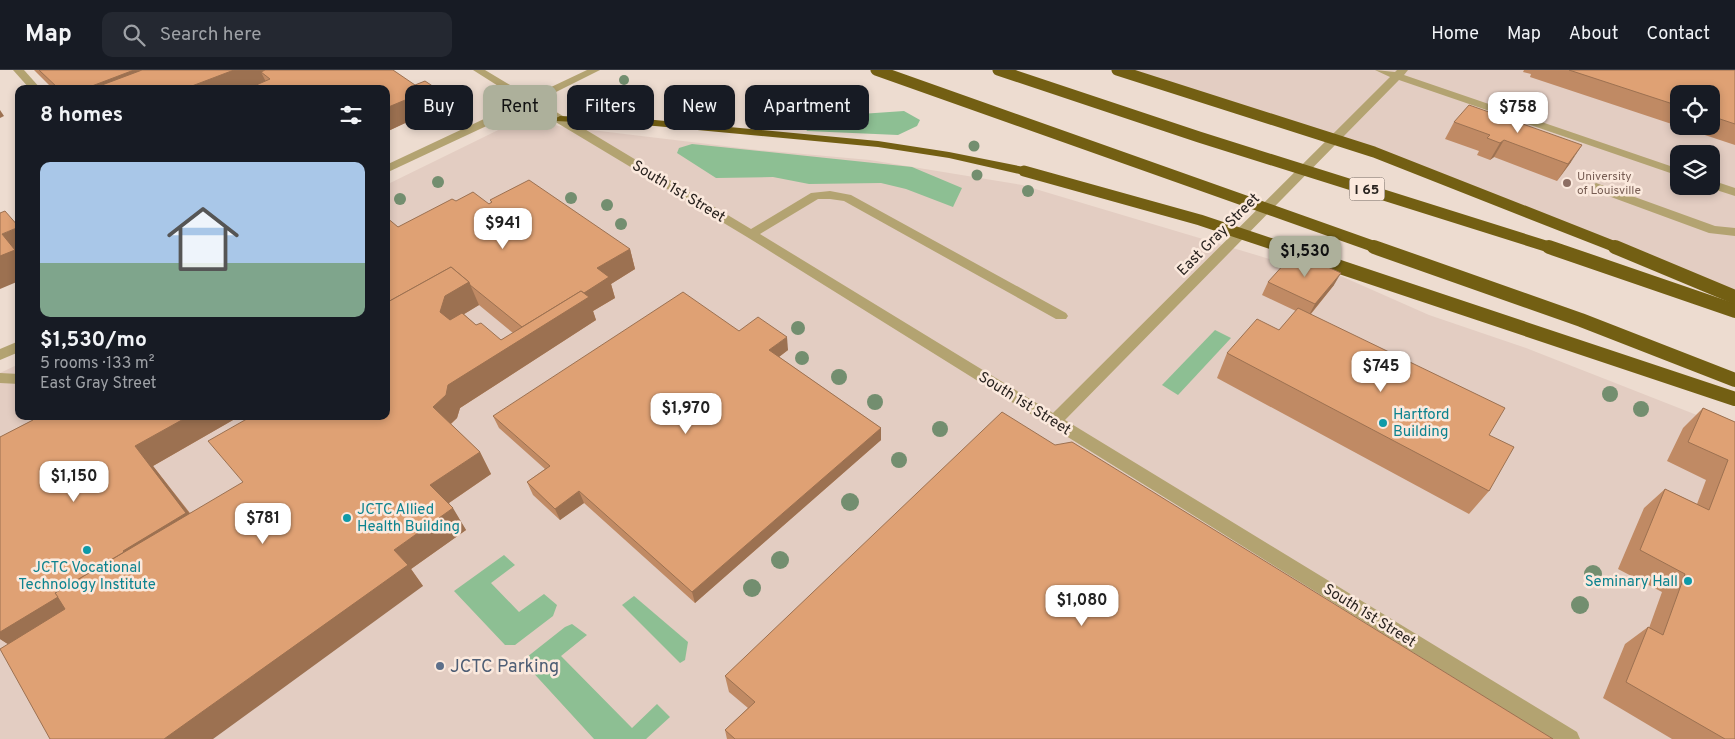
<!DOCTYPE html>
<meta charset="utf-8">
<style>
body{margin:0;font-family:Overpass,sans-serif;background:#242831;color:#f1f3f6;height:100vh;display:flex;flex-direction:column;font-size:19px;white-space:nowrap}
*{box-sizing:border-box;margin:0}
p{font-size:16px;color:#9ea1a6}
.icon{flex:none;width:28px;height:28px;fill:none;stroke:currentColor;stroke-width:2;stroke-linecap:round;stroke-linejoin:round}
.map{position:relative;flex:1;overflow:hidden}
.sheet{position:absolute;left:15px;top:15px;width:375px;height:335px;display:flex;flex-direction:column;background:#171b24;border-radius:10px;box-shadow:0 2px 8px #0003}
.sheet>*{flex:none}
.banner{position:absolute;left:405px;top:15px;width:475px;height:45px;display:flex;gap:10px}
.tools{position:absolute;left:1670px;top:15px;display:grid;gap:10px}
.tools a{display:grid;place-items:center;width:50px;height:50px;border-radius:10px;background:#171b24;box-shadow:0 2px 8px #0003;font-size:25px}
.price{position:absolute;translate:-50% -42px;padding:0 11px;border-radius:10px;background:#fff;color:#222;font-size:16px;line-height:32px;filter:drop-shadow(0 1px 2px #0008)}
.price::after{content:'';position:absolute;left:50%;top:30px;width:15px;height:11px;margin-left:-8px;background:inherit;clip-path:polygon(0 0,100% 0,50% 100%)}
.price.on{background:#adb09b;color:#111}
ul{padding:0;list-style:none}
li{display:grid;align-content:center;gap:10px;height:265px;padding:0 25px}
li span{display:grid;place-items:center;height:155px;border-radius:10px;color:#555}
li>.icon{margin-inline-start:auto}
span .icon{width:90px;height:90px;fill:#fffc;stroke-width:1}
li b{font-size:21px}
h2{display:flex;justify-content:space-between;align-items:center;height:60px;padding:0 25px;font-size:21px}
.chip{padding:0 18px;border-radius:10px;background:#171b24;box-shadow:0 2px 8px #0003;font-size:18px;line-height:45px}
.chip.on{background:#adb09b;color:#111}
header{display:flex;align-items:center;gap:30px;box-sizing:border-box;height:70px;padding:0 25px;background:#171b24;border-bottom:1px solid #363941}
header strong{font-size:24px}
nav{display:flex;gap:28px;margin-inline-start:auto;font-size:18px}
.search{width:350px;height:45px;background:#242831;display:flex;align-items:center;gap:12px;box-sizing:border-box;padding:0 18px;border-radius:10px;color:#9ea1a6;font-size:19px}
.map>svg:first-child{display:block}
.education{fill:#e3cdc2;fill-rule:evenodd}
.green{fill:#8dbf93}
.lines{fill:none;stroke-linecap:round;stroke-linejoin:round}
.minor{fill:#b3a371;fill-rule:evenodd}
.highway{fill:#735f13;fill-rule:evenodd}
.highway-bridge-far1{stroke:#735f13;stroke-width:11}
.highway-bridge{stroke:#735f13;stroke-width:14}
.tree{fill:#738e6f}
.wall{fill:#c08a64;fill-rule:evenodd}
.shaded-wall{fill:#9c7151}
.building{fill:#dfa174;stroke:#9c7151}
.education-dot{fill:#8d6e63;stroke:#fbe9dd;stroke-width:2}
.culture-dot{fill:#0f9aa8;stroke:#fbe9dd;stroke-width:2}
.service-dot{fill:#5c6f8a;stroke:#fbe9dd;stroke-width:2}
.labels{text-anchor:middle;stroke-width:5;stroke-linejoin:round;paint-order:stroke}
.far-education-label{font-size:12px;fill:#785e54;stroke:#fbe9dd;text-anchor:start}
.shield{fill:#fbe9dd;stroke:#685e58;stroke-width:1}
.shield-label{font-size:14px;font-weight:bold;fill:#29231f}
.street-label{font-size:15px;fill:#29231f;stroke:#fbe9dd}
.culture-label{font-size:15px;fill:#0d838f;stroke:#fbe9dd;text-anchor:start}
.near-service-label{font-size:18px;fill:#4e5e75;stroke:#fbe9dd;text-anchor:start}
</style>
<header>
<strong>Map</strong>
<div class="search"><svg class="icon" aria-label="search" viewBox="0 0 24 24"><circle cx="10" cy="10" r="6"/><path d="M15 15l6 6"/></svg>Search here</div>
<nav><a>Home</a><a>Map</a><a>About</a><a>Contact</a></nav>
</header>
<div class="map">
<svg width="1735" height="669" viewBox="0 0 1735 669">
<rect width="100%" height="100%" fill="#eddcd0"/>
<g class="education">
<path d="M1120,0H1735V228L1446,109ZM1679,24H1711V56H1679ZM1679,84H1711V116H1679Z"/>
<path d="M533,43L558,56L758,80L870,90L1022,115L1273,190L1291,184L1429,245L1526,278L1735,360V669H0V303L19,294V346H386V115Z"/>
</g>
<g class="green">
<path d="M816,40L846,45L904,41L920,50L917,56L898,65L807,61L797,44Z"/>
<path d="M692,74L912,97L962,118L953,137L906,119L881,113L809,114L773,107L716,108L677,83L679,78Z"/>
<path d="M1215,260L1231,268L1178,325L1162,315Z"/>
<path d="M504,485L515,495L491,513L519,542L544,524L557,535L553,546L515,575H505L454,521Z"/>
<path d="M634,526L688,572L685,590L680,593L622,535Z"/>
<path d="M572,554L587,565L561,586L632,658L657,634L670,647L646,669H594L528,597L527,587L565,557Z"/>
</g>
<g class="lines">
<g class="minor">
<path d="M13,0H24L41,19H30Z"/>
<path d="M473,0H485L530,27L587,0H600L538,31L751,159L811,123L830,121L851,125L1066,243L1068,246L1066,249H1056L844,131L830,129H818L760,164L1053,343L1390,7L1375,0L1395,2L1397,0H1408L1404,5L1679,99V106L1399,10L1065,350L1577,662L1580,669H1552L747,167L529,36L386,103V95L522,31Z"/>
<path d="M1711,110L1735,118V126L1707,117L1711,116Z"/>
<path d="M1596,113L1715,156L1735,158V166L1709,163L1592,120L1590,117Z"/>
<path d="M19,271V282L0,290V279Z"/>
<path d="M0,303L19,304V314L0,313Z"/>
</g>
<path class="highway" d="M560,46L655,50L878,71L949,82L1024,97L1030,101L1024,105L949,88L878,77L655,56L556,51L554,49Z"/>
<g class="highway-bridge-far1">
<path d="M876,0L1378,178"/>
<path d="M998,0L1199,67L1552,178"/>
<path d="M1117,0L1374,82L1618,178"/>
<path d="M1024,101L1200,150L1284,178"/>
</g>
<g class="highway-bridge">
<path d="M1280,177L1735,329"/>
<path d="M1374,177L1581,250L1735,310"/>
<path d="M1549,177L1735,241"/>
<path d="M1615,177L1735,227"/>
</g>
</g>
<g class="tree">
<circle cx="624" cy="10" r="5"/>
<circle cx="444" cy="28" r="5.5"/>
<circle cx="974" cy="76" r="5.5"/>
<circle cx="977" cy="105" r="5.5"/>
<circle cx="438" cy="112" r="6"/>
<circle cx="1028" cy="121" r="6"/>
<circle cx="571" cy="128" r="6"/>
<circle cx="400" cy="129" r="6"/>
<circle cx="607" cy="135" r="6"/>
<circle cx="621" cy="154" r="6"/>
<circle cx="798" cy="258" r="7"/>
<circle cx="802" cy="288" r="7"/>
<circle cx="839" cy="307" r="8"/>
<circle cx="1610" cy="324" r="8"/>
<circle cx="875" cy="332" r="8"/>
<circle cx="1641" cy="339" r="8"/>
<circle cx="940" cy="359" r="8"/>
<circle cx="899" cy="390" r="8"/>
<circle cx="850" cy="432" r="9"/>
<circle cx="780" cy="490" r="9"/>
<circle cx="1593" cy="504" r="9"/>
<circle cx="752" cy="518" r="9"/>
<circle cx="1580" cy="535" r="9"/>
</g>
<g class="wall">
<path d="M34,0H393L444,38L420,49L418,47L386,62V19H255L254,16L264,12L246,19H53Z"/>
<path d="M1524,0H1735V75L1530,7L1531,4L1523,2ZM1679,24H1711V56H1679Z"/>
<path d="M1454,52L1571,92L1557,111L1494,87L1490,90L1477,85L1479,81L1445,69Z"/>
<path d="M490,130L630,179L635,199L611,214L615,228L593,241L596,250L460,338L457,348L451,354L480,382L491,404L449,433L466,460L411,499L423,516L8,574L0,569V367L33,350L34,346H240L153,396L190,443L386,346L398,157L456,131L489,134L491,132ZM479,235L513,263L501,270L476,255L464,244Z"/>
<path d="M1268,212L1334,215L1311,244L1489,365V421L1469,444L1217,308L1227,283L1279,260L1296,241L1262,225Z"/>
<path d="M739,261L788,280L779,287L881,358V370L695,533L584,433L560,450L533,425L527,412L545,399L499,358L493,346Z"/>
<path d="M1703,338L1735,352V669H1672L1603,628L1625,574L1648,557L1649,558L1662,522L1618,499L1644,438L1665,419L1697,434L1706,410L1667,391L1683,358Z"/>
<path d="M1055,375L1553,669H727L725,660L748,638L729,622L725,606Z"/>
</g>
<g class="shaded-wall">
<path d="M134,0H188L94,19H84Z"/>
<path d="M234,0H292L270,9L261,2L266,12L246,19H184Z"/>
<path d="M437,19L444,38L420,49L412,30Z"/>
<path d="M410,28L418,47L386,62V38Z"/>
<path d="M0,40L4,46L0,48Z"/>
<path d="M1504,70L1494,87L1490,90L1500,73Z"/>
<path d="M1582,75L1571,92L1557,111L1568,94Z"/>
<path d="M19,157V211L0,219V186L2,164Z"/>
<path d="M630,179L635,199L611,214L615,228L593,241L596,250L460,338L457,348L445,359L433,337L448,315L597,198Z"/>
<path d="M1341,203L1334,215L1308,247L1315,234Z"/>
<path d="M469,212L479,235L456,249L386,263V237Z"/>
<path d="M787,267L788,280L771,293L769,280Z"/>
<path d="M189,346H240L153,396L204,462L20,582L0,569V562L123,481L135,376Z"/>
<path d="M881,358V370L695,533L692,522Z"/>
<path d="M480,382L491,404L443,437L430,415Z"/>
<path d="M579,421L584,433L560,450L555,439Z"/>
<path d="M453,438L466,460L411,499L423,516L213,669H164L394,480Z"/>
</g>
<g class="building">
<path d="M39,0H134L84,19H59Z"/>
<path d="M142,0H234L184,19H95L94,18Z"/>
<path d="M265,0H393L415,15L425,11L437,19L412,30L410,28L386,38V19H257L254,16L270,9L261,2Z"/>
<path d="M1569,0H1735V54L1711,46V24H1679V36Z"/>
<path d="M1469,35L1582,75L1568,94L1504,70L1500,73L1487,68L1490,65L1454,52Z"/>
<path d="M529,110L630,179L597,198L609,207L584,223L581,221L522,257L470,215L469,212L451,197L386,233V147L398,157L452,129L456,131L473,122L489,134L492,132L490,130Z"/>
<path d="M5,141L19,157L2,164L15,180L0,186V143Z"/>
<path d="M1295,182L1341,203L1315,234L1268,212Z"/>
<path d="M451,197L469,212L445,226L440,242L450,250L462,243L476,255L481,253L501,270L581,221L589,227L448,315L446,325L433,337L480,382L430,415L453,438L394,480L408,495L164,669H50L0,579L65,539L55,523L243,412L208,371L252,346H386V233Z"/>
<path d="M683,222L739,261L758,247L787,267L769,280L881,358L692,522L579,421L555,439L527,412L550,396L493,346Z"/>
<path d="M1298,238L1505,338L1489,365L1514,377L1489,421L1227,283L1257,249L1279,260Z"/>
<path d="M1703,338L1735,352V669H1725L1626,612L1648,557L1663,565L1685,504L1640,480L1665,419L1709,440L1728,390L1688,372Z"/>
<path d="M1002,342L1055,375L1072,372L1553,669H735L725,660L755,632L725,606Z"/>
<path d="M34,346H189L135,376L186,443L123,481L124,482L55,523L58,527L0,562V367L33,350L31,348Z"/>
</g>
<circle class="education-dot" cx="1567" cy="113" r="5"/>
<g class="culture-dot">
<circle cx="1383" cy="353" r="5"/>
<circle cx="347" cy="448" r="5"/>
<circle cx="87" cy="480" r="5"/>
<circle cx="1688" cy="511" r="5"/>
</g>
<circle class="service-dot" cx="440" cy="596" r="5"/>
<g class="labels">
<g class="far-education-label">
<text x="1577" y="110">University<tspan x="1577" dy="14">of Louisville</tspan></text>
</g>
<rect class="shield" x="1349.5" y="107.5" width="35" height="23" rx="4"/>
<g class="shield-label">
<text x="1367" y="124">I 65</text>
</g>
<g class="street-label">
<text transform="translate(679 121) rotate(31)" y="5">South 1st Street</text>
<text transform="translate(1218 164) rotate(-45)" y="5">East Gray Street</text>
<text transform="translate(1025 333) rotate(32)" y="5">South 1st Street</text>
<text transform="translate(1370 545) rotate(32)" y="5">South 1st Street</text>
</g>
<g class="culture-label">
<text x="1393" y="349">Hartford<tspan x="1393" dy="17">Building</tspan></text>
<text x="357" y="444">JCTC Allied<tspan x="357" dy="17">Health Building</tspan></text>
<text x="87" y="502" text-anchor="middle">JCTC Vocational<tspan x="87" dy="17">Technology Institute</tspan></text>
<text x="1678" y="516" text-anchor="end">Seminary Hall</text>
</g>
<g class="near-service-label">
<text x="450" y="602">JCTC Parking</text>
</g>
</g>
</svg>
<div class="tools">
<a><svg class="icon" aria-label="locate" viewBox="0 0 24 24"><circle cx="12" cy="12" r="6"/><path d="M12 2v4M12 18v4M2 12h4M18 12h4"/></svg></a>
<a><svg class="icon" aria-label="layers" viewBox="0 0 24 24"><path d="M12 4l9 5-9 5-9-5zM3 14l9 5 9-5"/></svg></a>
</div>
<b class="price" style="left:1518px;top:64px">$758</b>
<b class="price" style="left:503px;top:180px">$941</b>
<b class="price on" style="left:1305px;top:208px">$1,530</b>
<b class="price" style="left:1381px;top:323px">$745</b>
<b class="price" style="left:686px;top:365px">$1,970</b>
<b class="price" style="left:74px;top:433px">$1,150</b>
<b class="price" style="left:263px;top:475px">$781</b>
<b class="price" style="left:1082px;top:557px">$1,080</b>
<div class="banner">
<a class="chip">Buy</a>
<a class="chip on">Rent</a>
<a class="chip">Filters</a>
<a class="chip">New</a>
<a class="chip">Apartment</a>
</div>
<section class="sheet">
<h2>8 homes<svg class="icon" aria-label="filters" viewBox="0 0 24 24"><path d="M4 7h16M4 17h16"/><circle cx="9" cy="7" r="2"/><circle cx="15" cy="17" r="2"/></svg></h2>
<ul>
<li><span style="background:linear-gradient(#a9c7e8 65%,#7fa58c 0)"><svg class="icon" aria-label="home" viewBox="0 0 24 24"><path d="M3 11l9-7 9 7M6 9v11h12V9"/></svg></span><div><b>$1,530/mo</b><p>5 rooms · 133 m²</p><p>East Gray Street</p></div></li>
</ul>
</section>
</div>
